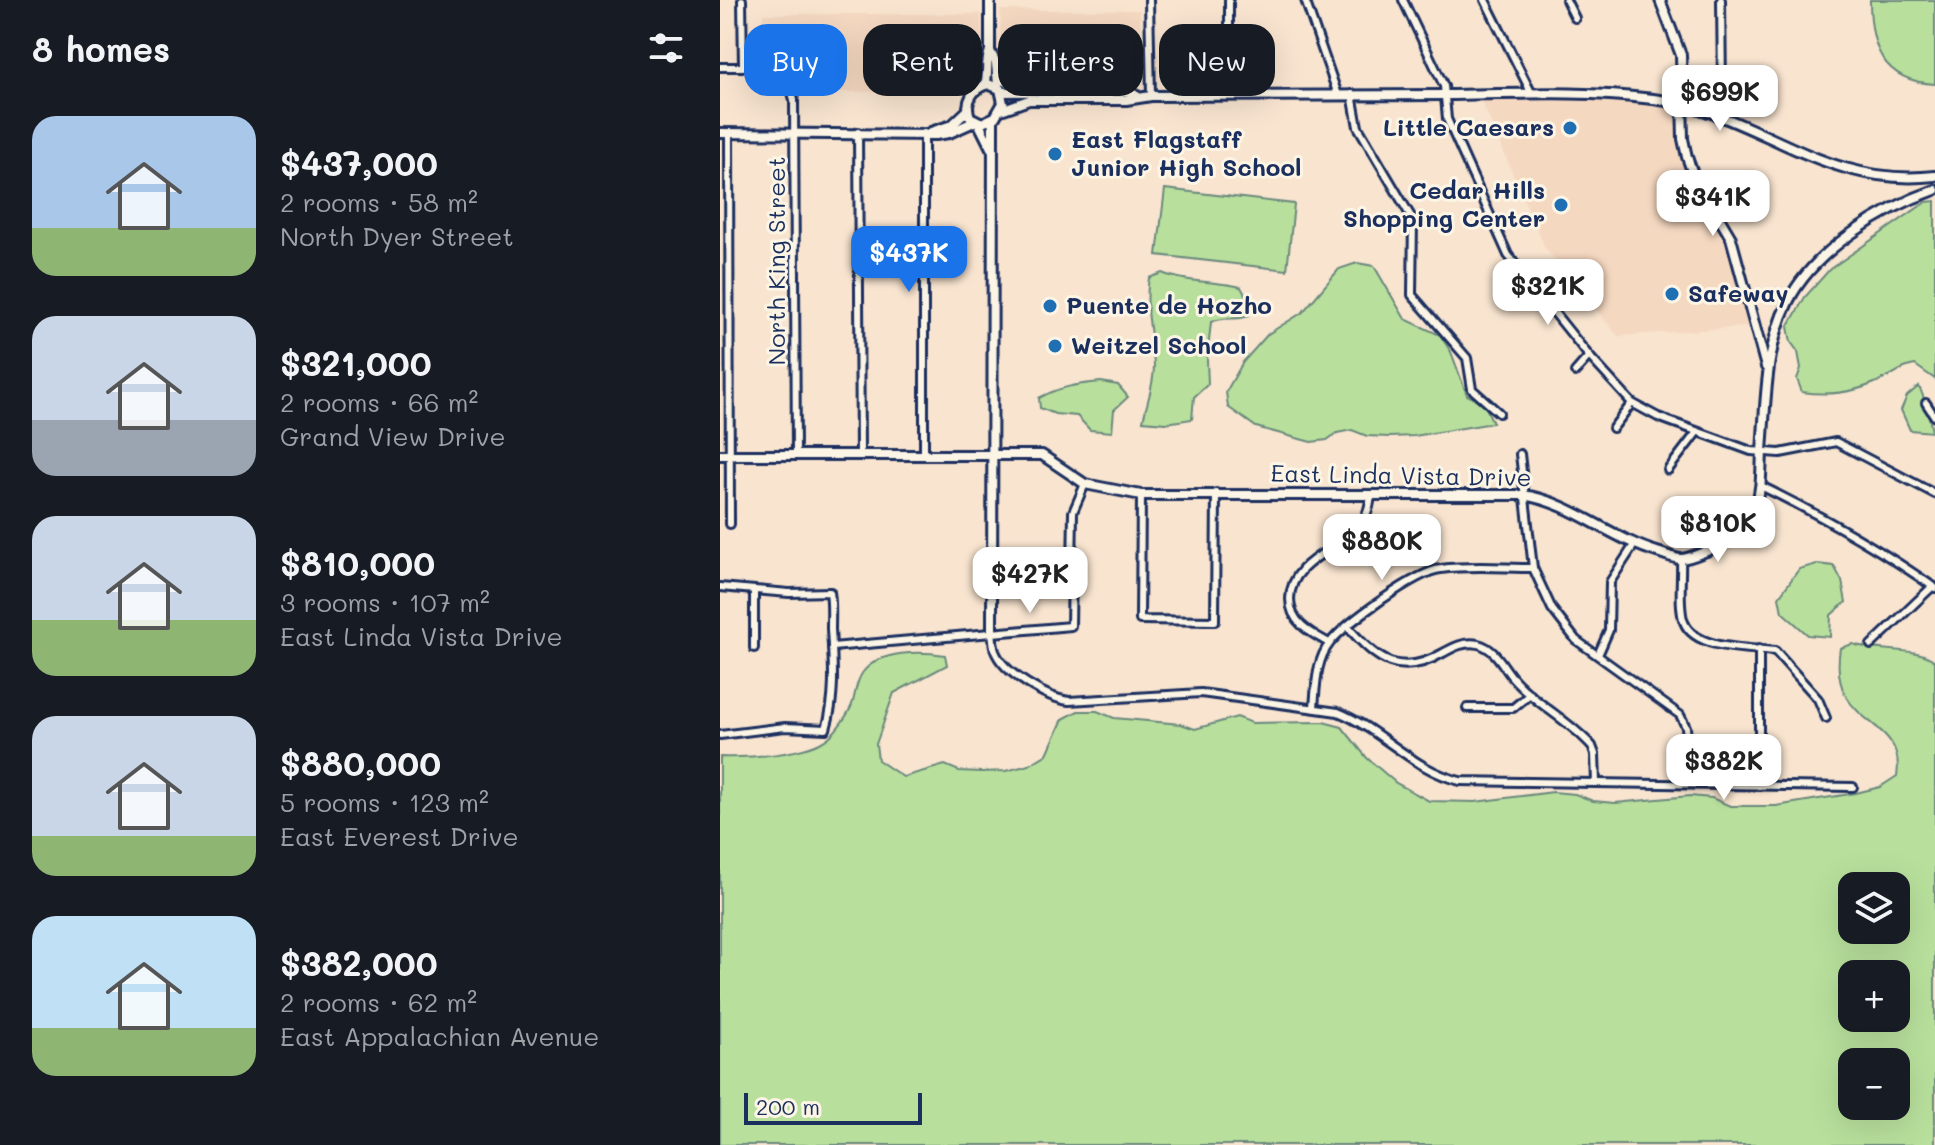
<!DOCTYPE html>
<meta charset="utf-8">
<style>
body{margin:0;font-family:Mali,sans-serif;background:#242831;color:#f1f3f6;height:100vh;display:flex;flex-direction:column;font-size:30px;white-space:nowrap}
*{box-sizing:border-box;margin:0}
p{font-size:26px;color:#9ea1a6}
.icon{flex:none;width:44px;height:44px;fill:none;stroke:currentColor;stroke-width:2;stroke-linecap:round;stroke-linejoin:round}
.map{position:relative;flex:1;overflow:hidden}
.details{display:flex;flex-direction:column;background:#171b24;width:720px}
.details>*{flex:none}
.banner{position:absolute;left:24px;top:24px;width:760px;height:72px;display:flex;gap:16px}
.tools{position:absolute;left:1118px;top:872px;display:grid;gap:16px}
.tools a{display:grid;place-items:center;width:72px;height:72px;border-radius:16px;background:#171b24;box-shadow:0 8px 32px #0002;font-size:40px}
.scale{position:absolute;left:24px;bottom:20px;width:178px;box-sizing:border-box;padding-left:8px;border:4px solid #1b2f5e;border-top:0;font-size:22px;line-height:28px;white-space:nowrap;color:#1b2f5e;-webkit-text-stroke:6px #fcf5e5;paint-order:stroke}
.price{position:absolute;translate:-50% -68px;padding:0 18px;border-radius:16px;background:#fff;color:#222;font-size:26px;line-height:52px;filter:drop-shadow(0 2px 4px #0008)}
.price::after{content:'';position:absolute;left:50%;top:48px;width:24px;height:18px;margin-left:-12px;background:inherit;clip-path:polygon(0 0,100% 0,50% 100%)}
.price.active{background:#1a73e8;color:#fff}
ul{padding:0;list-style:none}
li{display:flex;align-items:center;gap:24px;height:200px;padding:0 32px}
li span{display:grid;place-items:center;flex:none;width:224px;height:160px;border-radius:24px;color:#555}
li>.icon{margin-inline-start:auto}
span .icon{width:96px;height:96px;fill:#fffc;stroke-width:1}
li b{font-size:34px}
h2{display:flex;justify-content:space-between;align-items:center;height:96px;padding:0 32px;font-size:34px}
.tag{padding:0 28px;border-radius:24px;background:#171b24;box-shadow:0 8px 32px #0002;font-size:28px;line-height:72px}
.tag.active{background:#1a73e8;color:#fff}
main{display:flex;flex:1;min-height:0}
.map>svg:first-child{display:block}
.built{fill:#f5d8c0}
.green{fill:#b8e09c;stroke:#6a887d;stroke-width:2;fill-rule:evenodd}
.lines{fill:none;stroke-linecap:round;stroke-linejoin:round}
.street-casing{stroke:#1b2f5e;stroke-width:12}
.secondary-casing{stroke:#1b2f5e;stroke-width:14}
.street{stroke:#fcf5e5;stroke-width:6}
.secondary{stroke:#fcf5e5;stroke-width:8}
.poi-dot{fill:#1f6fb2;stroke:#fcf5e5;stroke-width:3}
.labels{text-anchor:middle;stroke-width:6;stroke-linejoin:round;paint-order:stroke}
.poi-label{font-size:24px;font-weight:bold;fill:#1b2f5e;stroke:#fcf5e5;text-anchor:start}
.street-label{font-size:24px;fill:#1b2f5e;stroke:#fcf5e5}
</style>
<main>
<section class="details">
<h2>8 homes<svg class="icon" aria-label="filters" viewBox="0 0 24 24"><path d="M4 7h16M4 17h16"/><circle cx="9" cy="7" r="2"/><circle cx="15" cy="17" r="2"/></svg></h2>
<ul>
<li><span style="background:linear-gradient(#a9c7e8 70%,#8fb573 0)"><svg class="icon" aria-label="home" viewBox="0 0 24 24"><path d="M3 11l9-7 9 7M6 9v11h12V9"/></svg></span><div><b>$437,000</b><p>2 rooms · 58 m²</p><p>North Dyer Street</p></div></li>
<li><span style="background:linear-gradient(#c9d6e8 65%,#9aa5b1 0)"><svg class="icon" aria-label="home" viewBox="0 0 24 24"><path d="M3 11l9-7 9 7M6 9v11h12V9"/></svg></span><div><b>$321,000</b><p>2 rooms · 66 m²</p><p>Grand View Drive</p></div></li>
<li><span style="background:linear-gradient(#c9d6e8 65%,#8fb573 0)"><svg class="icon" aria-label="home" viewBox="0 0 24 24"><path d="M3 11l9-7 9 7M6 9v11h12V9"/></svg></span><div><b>$810,000</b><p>3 rooms · 107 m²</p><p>East Linda Vista Drive</p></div></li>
<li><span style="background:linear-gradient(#c9d6e8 75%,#8fb573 0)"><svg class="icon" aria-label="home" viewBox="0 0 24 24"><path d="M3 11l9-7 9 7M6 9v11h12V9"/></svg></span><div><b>$880,000</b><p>5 rooms · 123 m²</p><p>East Everest Drive</p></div></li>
<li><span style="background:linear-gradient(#bfe0f5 70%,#8fb573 0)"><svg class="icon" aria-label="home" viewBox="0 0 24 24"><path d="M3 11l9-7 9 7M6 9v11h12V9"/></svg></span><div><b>$382,000</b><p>2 rooms · 62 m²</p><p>East Appalachian Avenue</p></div></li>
</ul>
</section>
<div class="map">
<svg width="1215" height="1145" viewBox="0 0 1215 1145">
<rect width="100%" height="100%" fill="#f8e4cf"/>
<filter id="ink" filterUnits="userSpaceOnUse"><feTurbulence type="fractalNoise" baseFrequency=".0125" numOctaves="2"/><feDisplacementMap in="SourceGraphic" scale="16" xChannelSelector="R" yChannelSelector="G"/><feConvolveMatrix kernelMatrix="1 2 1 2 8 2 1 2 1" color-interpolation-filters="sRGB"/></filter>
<g filter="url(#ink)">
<g class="built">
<path d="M280,10H420L422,86H340L297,81L282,73Z"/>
<path d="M43,14H261V92H83L75,79H42Z"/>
<path d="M812,94L962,103L969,161L1000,218L1036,326L898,336L825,248L759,95Z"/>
</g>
<g class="green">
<path d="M1150,0H1215V84C1162,81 1150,46 1150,0Z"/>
<path d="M445,189L574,204L567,270L437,255Z"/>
<path d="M1215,201V379L1195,365C1181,367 1177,373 1165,378C1139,392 1110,396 1082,392L1077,379L1081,368L1078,352L1071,342L1068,327L1085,297L1110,269L1206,202Z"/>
<path d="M637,263L654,266L685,319L720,335L731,352L747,395L764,403L773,423L694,436L669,437L647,436L632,430L617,433L607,440L591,442L536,427L508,407L506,392L523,362L548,334L583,312L619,269Z"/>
<path d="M442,273C467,283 495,281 521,287L529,302V316C515,321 505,316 491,322L487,360L488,384L474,397L472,419L446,423L423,421C427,402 434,385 434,366C433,336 424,308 429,278Z"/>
<path d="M381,382L398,385L408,397L394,410L392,432L370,430L357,416L335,414L320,408L319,398C339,387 358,384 381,382Z"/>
<path d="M1199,386L1207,406L1212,432L1190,430L1181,410L1187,396Z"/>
<path d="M1097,564L1114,566L1122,581L1126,602L1111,615L1110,637L1088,635L1062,612L1059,597L1079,569Z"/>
<path d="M1133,644C1157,653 1196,646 1215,661V1145H0V757C27,758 88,755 109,737C116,731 127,716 131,707C136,696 135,682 143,672C160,650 201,651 225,655L227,665L174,693L156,744L158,760L183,777L225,765L239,771L262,772L286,771L309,765L327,754L343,719L358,711H377L394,718L461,724L475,729L517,717L532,723L603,722L622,727L647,758L676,783L709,801L755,802L833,792L855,794L873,801L895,803L970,796L992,798L1010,806H1056L1136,793L1160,787L1177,776C1187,714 1107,730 1120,648ZM1132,886H1176V930H1132ZM1132,974H1176V1018H1132ZM1132,1062H1176V1106H1132Z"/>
</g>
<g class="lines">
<defs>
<g id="street">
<path d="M429,0L431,96"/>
<path d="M509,0V96"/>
<path d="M585,0L618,95"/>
<path d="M683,0L724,86L727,119L788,255L869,356L912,403L938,417L1031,451L1060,453L1116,442L1215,494"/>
<path d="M765,0L812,94"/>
<path d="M846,0L855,18"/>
<path d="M1001,0L1002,86"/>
<path d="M0,67H23L22,0"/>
<path d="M50,86L71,89L74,100L76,455"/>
<path d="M632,94L638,127L693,220L692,295L747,358L752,389L779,413"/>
<path d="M138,132L140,455"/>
<path d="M9,133L10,524"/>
<path d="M855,372L869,356"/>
<path d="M1206,403L1215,417"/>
<path d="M893,428L912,403"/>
<path d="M800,454L813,568L832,609L856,640L960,715L966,727L970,784"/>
<path d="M204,455V133"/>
<path d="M948,470L977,432"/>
<path d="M1041,486C1102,516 1160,549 1215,588"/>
<path d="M421,495L420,620L495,621L496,493"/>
<path d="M961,559C962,576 958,608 964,622C975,650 1029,648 1055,651L1098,699L1106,718"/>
<path d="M0,587L69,593L110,592C112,605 111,616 111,629C113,663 116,697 106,729L65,727L0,735"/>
<path d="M34,591V648"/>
<path d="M628,627C657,661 680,678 723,653C734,647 745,641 758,644C775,648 782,665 792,677C815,704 849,720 872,746L875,754L876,783"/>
<path d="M272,632C273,638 273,645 275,651C283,673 327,698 349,701L481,693L618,712C662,730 693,770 740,781L1133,787"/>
<path d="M609,643C591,633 570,623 570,599C571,557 625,550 644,519C649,511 650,503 651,494"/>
<path d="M1151,645L1213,586"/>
<path d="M112,647L351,626L353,512L365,484"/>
<path d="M878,655L889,630L890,582L914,545"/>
<path d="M594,707C596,686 596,660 610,643C625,623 698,571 721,569C751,565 783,568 813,568"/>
<path d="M747,708H793L810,694"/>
<path d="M1039,786V649"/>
</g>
<g id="secondary">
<path d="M940,0L961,55L963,139L967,157L973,174L1011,238L1046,367"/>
<path d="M270,51L276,63L278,84"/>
<path d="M278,79L308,89"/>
<path d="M268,84L280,89L283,103L275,117L262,123L250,117C244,102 253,88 268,84Z"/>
<path d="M265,85C269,73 265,62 270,51V0"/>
<path d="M281,92L398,91L410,92L417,96"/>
<path d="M281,110L309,100H406L431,96C529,96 628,96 727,95C796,94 865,90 933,99C1037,111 1100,189 1215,176"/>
<path d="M258,122L271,148"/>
<path d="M211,132L232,125L248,110"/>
<path d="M0,133L216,135L229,133L256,121"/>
<path d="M0,455H322L365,484L421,495H803C851,502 890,538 937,552C944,554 953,558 960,559C969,559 981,553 989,550C1009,542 1029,527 1036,506C1042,488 1041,470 1042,451C1046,401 1045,348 1068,302C1093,251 1163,208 1215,190"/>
<path d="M272,632L273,119"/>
</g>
</defs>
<use href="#street" class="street-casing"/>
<use href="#secondary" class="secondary-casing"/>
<use href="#street" class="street"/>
<use href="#secondary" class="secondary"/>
</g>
</g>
<g class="poi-dot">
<circle cx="850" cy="128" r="8"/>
<circle cx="335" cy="154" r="8"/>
<circle cx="841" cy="205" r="8"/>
<circle cx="952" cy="294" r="8"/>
<circle cx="330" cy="306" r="8"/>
<circle cx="335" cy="346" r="8"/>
</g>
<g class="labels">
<g class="poi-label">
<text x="834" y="136" text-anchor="end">Little Caesars</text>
<text x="351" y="148">East Flagstaff<tspan x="351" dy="28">Junior High School</tspan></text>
<text x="825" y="199" text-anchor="end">Cedar Hills<tspan x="825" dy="28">Shopping Center</tspan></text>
<text x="968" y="302">Safeway</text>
<text x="346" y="314">Puente de Hozho</text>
<text x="351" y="354">Weitzel School</text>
</g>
<g class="street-label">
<text transform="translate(57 261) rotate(-90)" y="8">North King Street</text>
<text transform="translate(681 476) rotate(1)" y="8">East Linda Vista Drive</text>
</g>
</g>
</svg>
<div class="tools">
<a><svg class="icon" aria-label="layers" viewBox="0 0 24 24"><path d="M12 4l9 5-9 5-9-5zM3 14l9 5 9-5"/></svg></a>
<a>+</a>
<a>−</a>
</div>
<div class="scale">200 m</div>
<b class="price" style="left:1000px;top:133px">$699K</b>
<b class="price" style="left:993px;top:238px">$341K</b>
<b class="price active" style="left:189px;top:294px">$437K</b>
<b class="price" style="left:828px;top:327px">$321K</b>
<b class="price" style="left:998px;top:564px">$810K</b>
<b class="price" style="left:662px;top:582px">$880K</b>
<b class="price" style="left:310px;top:615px">$427K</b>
<b class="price" style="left:1004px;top:802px">$382K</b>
<div class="banner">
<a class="tag active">Buy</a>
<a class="tag">Rent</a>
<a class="tag">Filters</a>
<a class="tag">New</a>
</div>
</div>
</main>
